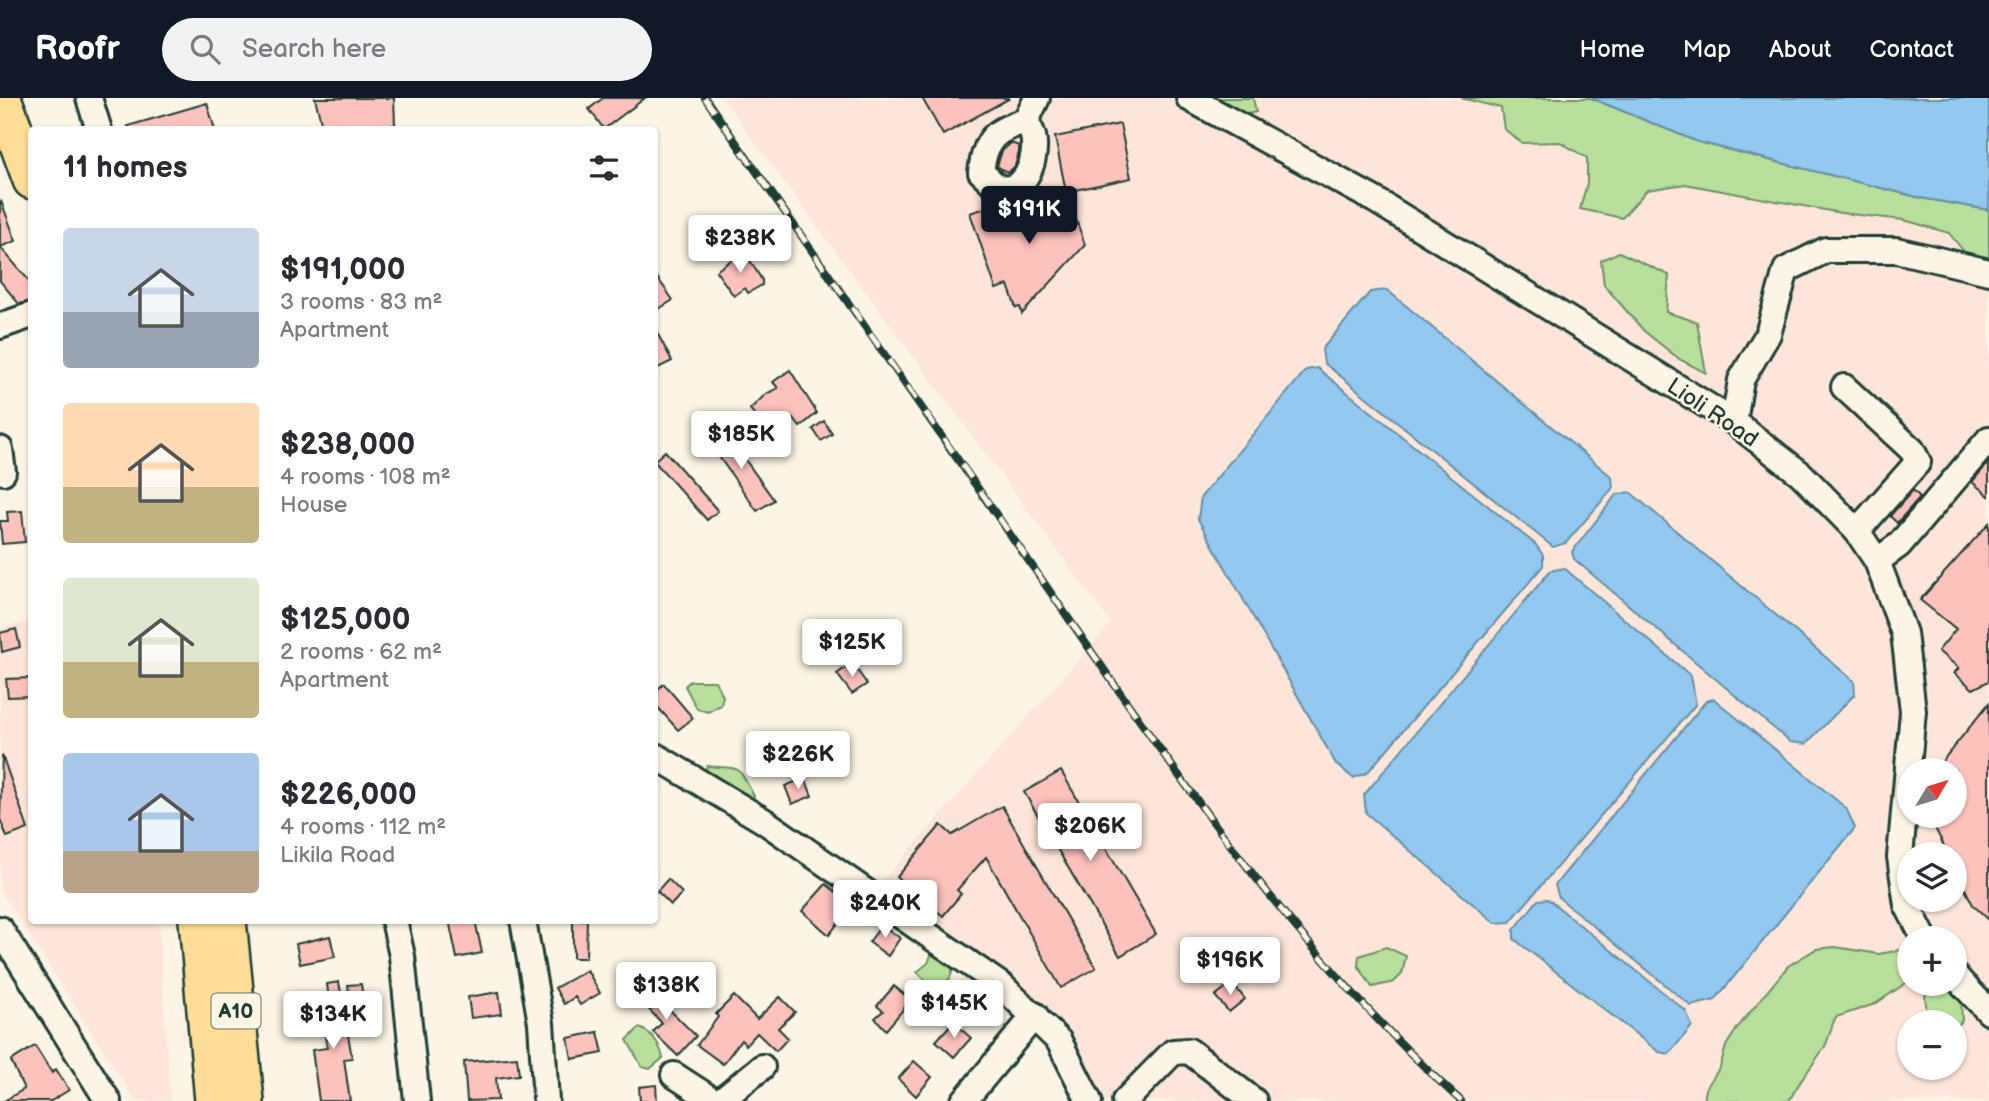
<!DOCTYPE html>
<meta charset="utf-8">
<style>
body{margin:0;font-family:"Balsamiq Sans",sans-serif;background:#f2f2f3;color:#2b2b33;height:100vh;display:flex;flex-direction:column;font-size:26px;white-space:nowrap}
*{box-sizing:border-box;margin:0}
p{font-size:23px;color:#7c7c81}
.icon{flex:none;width:38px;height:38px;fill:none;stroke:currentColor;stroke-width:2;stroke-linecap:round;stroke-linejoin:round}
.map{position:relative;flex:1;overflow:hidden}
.side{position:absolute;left:28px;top:28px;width:630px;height:798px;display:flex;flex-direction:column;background:#fff;border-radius:7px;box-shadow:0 2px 5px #0004}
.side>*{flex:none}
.needle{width:46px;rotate:52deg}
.controls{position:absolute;left:1897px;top:660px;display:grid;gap:14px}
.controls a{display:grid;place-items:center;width:70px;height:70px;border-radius:50%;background:#fff;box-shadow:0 2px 5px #0004;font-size:35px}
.price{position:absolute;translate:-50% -60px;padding:0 16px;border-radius:7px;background:#fff;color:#222;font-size:23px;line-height:46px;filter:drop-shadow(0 2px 4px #0008)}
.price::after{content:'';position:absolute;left:50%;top:42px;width:21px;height:16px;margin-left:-10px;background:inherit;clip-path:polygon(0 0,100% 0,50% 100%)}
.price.active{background:#111827;color:#fff}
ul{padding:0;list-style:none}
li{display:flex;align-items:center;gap:21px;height:175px;padding:0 35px}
li span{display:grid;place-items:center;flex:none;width:196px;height:140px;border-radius:7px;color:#555}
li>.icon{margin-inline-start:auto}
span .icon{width:84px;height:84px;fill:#fffc;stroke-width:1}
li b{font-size:30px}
h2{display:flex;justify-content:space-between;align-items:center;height:84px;padding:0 35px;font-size:30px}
header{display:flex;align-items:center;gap:42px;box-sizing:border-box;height:98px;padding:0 35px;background:#111827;color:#fff}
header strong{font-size:33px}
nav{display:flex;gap:38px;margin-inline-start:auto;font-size:24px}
.search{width:490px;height:63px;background:#f2f2f3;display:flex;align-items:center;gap:18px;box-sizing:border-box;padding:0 24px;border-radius:38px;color:#7c7c81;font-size:26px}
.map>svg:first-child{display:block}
.built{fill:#fde6d9;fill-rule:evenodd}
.green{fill:#b8e09c;stroke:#6c8e68;stroke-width:2}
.water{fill:#93c8f1;stroke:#6590a5;stroke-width:2}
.building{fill:#fec2bd;stroke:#1f3d34;stroke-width:2}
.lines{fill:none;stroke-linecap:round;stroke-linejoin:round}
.minor-casing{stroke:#1f3d34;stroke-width:30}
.highway-casing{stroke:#1f3d34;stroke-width:42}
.minor{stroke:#fcf5e5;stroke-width:24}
.highway{stroke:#fedd96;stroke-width:37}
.rail-casing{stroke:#1f3d34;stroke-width:8}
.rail{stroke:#fcf5e5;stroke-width:5;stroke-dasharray:16;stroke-linecap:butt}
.labels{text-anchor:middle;stroke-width:5;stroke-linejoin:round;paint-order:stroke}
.shield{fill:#fcf5e5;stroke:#617469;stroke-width:2}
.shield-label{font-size:21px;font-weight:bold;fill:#1f3d34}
.street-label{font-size:23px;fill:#1f3d34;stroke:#fcf5e5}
</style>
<header>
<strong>Roofr</strong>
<div class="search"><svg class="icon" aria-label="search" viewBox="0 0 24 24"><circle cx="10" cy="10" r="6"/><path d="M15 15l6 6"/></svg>Search here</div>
<nav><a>Home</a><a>Map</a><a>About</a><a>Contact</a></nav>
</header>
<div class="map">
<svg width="1989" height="1003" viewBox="0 0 1989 1003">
<rect width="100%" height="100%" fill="#fcf5e5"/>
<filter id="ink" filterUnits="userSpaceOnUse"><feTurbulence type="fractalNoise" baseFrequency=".0143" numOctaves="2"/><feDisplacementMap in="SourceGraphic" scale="14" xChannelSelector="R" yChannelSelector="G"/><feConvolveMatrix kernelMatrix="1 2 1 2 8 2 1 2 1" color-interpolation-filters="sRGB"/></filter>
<g filter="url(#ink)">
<g class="built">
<path d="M722,0H1216L1244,17L1255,14L1253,0H1493L1647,92L1685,86L1841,115L1904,122L1949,135L1977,170L1989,174V1003H1097L1058,923L1027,892L882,783L1111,525ZM1909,672H1955V718H1909ZM1909,756H1955V802H1909ZM1909,840H1955V886H1909ZM1909,924H1955V970H1909Z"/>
<path d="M31,523L32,822L159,823L170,1003H136L0,792V530Z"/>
</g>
<g class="green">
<path d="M1216,0H1253L1256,14L1244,17Z"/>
<path d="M1461,0H1591L1698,44L1921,100L1989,112V174L1977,170L1949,135L1904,122L1841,115L1685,86L1647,92L1622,120L1580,111L1587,85V60L1560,44L1522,45L1504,31L1501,10Z"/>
<path d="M1619,154L1669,177L1666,214L1697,224L1706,275L1679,261L1644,233L1604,187L1601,162Z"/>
<path d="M690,583H715L723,598L721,607L708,614L697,611L685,588Z"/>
<path d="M707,668C743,672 736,664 754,698L749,708L702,680Z"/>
<path d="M1386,849L1406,858L1402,876L1394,884L1372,889L1358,867L1359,858Z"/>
<path d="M1835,849L1879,856L1899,852L1909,856V883L1875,906L1836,919C1830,929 1829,943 1824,950C1812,968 1799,983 1789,1003H1704L1706,990L1720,969L1726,948L1738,929L1788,868L1816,851Z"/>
<path d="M931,857L942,858L954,869L949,882L932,888L917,874L928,865Z"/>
<path d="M1933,886H1947L1961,900L1962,923L1955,931V924H1928L1925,898Z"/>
<path d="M1905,927L1909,928V970H1923L1918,975L1905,968L1896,943Z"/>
<path d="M639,930C652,934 660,946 663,960L650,971L642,969L627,942Z"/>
</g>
<g class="water">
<path d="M1591,0H1989V112L1921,100L1698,44Z"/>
<path d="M1387,192L1612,379L1613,390L1566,445L1553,449L1324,265L1322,251L1370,194Z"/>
<path d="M1317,270L1535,446L1543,457V468L1367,675L1353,680L1336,666L1198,421L1201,399L1306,272Z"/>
<path d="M1630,394L1854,583L1855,596L1806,646L1790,644L1574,461L1572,454L1616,397Z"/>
<path d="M1564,470L1691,578L1696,606L1510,824L1495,825L1366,715L1364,697L1550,473Z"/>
<path d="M1714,601L1846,710L1855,730L1715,902L1691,908L1559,800L1555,787L1706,603Z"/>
<path d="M1548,801L1686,913L1692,928L1669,956L1659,954L1514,841V832L1538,802Z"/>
</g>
<g class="building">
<path d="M315,0H394L395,27L381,28L383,32H323Z"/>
<path d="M603,0H645L604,31L589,11Z"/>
<path d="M922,0H1010L943,37Z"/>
<path d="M207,5L215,32H129L128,28Z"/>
<path d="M1120,26L1131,80L1066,94L1055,39Z"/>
<path d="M1011,45L1019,48V54L1015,68L1008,75L997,68L1002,53Z"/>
<path d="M1067,96L1085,147L1022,216L1020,209L1016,210L1008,187L996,191L970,115L989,109L991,114L1007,108L1009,114Z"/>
<path d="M1,103L16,143L0,149L32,186V203L19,206L0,183V104Z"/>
<path d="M744,153L762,182V187L748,195L745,190L734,198L716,173Z"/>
<path d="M654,175L673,202L654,214Z"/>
<path d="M654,229L672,263L654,272Z"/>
<path d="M790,272L817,315L800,329L793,320L770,336L750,311L766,296L778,290L773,284Z"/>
<path d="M824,323L832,336L821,343L813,331Z"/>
<path d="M724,332L774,402L757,413L708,343Z"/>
<path d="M665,353L718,413L707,422L654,363Z"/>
<path d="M1989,364V398L1972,384Z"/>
<path d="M1913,392L1920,399L1897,425L1890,418Z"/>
<path d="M22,413L25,444L2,446L0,423H8L7,414Z"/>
<path d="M1989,425V583L1973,591L1954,575L1959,570L1938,553L1956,531L1920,502Z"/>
<path d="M16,531L20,549L2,554L0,535Z"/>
<path d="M852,565L867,586L852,596L837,576Z"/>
<path d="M32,580V598L8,599L6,581Z"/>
<path d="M664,586L693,620L678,632L654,605V594Z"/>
<path d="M1989,605V822L1973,807L1955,771V756H1948L1929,718H1955V672H1935Z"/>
<path d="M2,657L28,731L7,739L0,721Z"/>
<path d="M1061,673L1156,836L1120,858L1024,694Z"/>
<path d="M805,680L812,698L792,706L785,688Z"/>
<path d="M1002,708L1096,870L1061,890L986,759L957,792L961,796L943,818L897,779L941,727L952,737Z"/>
<path d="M668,781L682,795L671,807L657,793Z"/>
<path d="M826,786L852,807L829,837L802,813Z"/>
<path d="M449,822H475L482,855L457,860Z"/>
<path d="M573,822H587L586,860H573Z"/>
<path d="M882,827L900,840L888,858L869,844Z"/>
<path d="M330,838L335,859L300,866L296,846Z"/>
<path d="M587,872L600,895L580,907L575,899L564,906L555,890Z"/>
<path d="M339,884L352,960L344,961L350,1003H319L312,952L327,950L321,913L330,911L327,886Z"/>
<path d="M647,884L657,895L655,897L696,938L678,958L653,934L662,925L635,897Z"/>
<path d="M1232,885L1245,901L1229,914L1215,898Z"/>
<path d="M361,886L363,901L350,903L348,887Z"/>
<path d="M894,888L911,902L886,932L875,920L883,913L877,908Z"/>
<path d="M499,894L502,916L471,920L468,899Z"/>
<path d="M734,898L757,921L780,899L795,914L778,930L788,940L776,953L757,935L746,947L741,942L723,966L697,947L718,919L716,916Z"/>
<path d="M953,924L971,940L954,959L936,943Z"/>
<path d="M598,934L603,955L572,961L568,940Z"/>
<path d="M35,948L52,975L56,971L69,992L51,1003H4L24,991L11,963Z"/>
<path d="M517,959L519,977L496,980L498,1002L467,1003L464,964Z"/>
<path d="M914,963L932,979L916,998L898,981Z"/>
<path d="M656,987L657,1003H640L639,989Z"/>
</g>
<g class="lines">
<defs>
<g id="minor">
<path d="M89,0L99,32"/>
<path d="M1189,0L1375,102L1734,324L1801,376L1857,433L1877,463L1904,535L1913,613L1900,759L1907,807L1924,840"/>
<path d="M1026,23C1028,28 1032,33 1033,38C1038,58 1026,99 998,89C993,86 986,78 981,74C985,41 994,32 1026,23L1037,0"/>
<path d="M0,228L32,217"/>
<path d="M1844,289L1912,352L1918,364L1857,433"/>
<path d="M1734,324L1741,282L1768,236L1786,172L1826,152H1896L1989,174"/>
<path d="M0,351L3,374"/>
<path d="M1877,463L1899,447L1989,341"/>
<path d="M654,657L764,723L1002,888L1059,943L1089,1003"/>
<path d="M394,822L402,858L417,1003"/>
<path d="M523,822L541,925L546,1003"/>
<path d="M0,831L108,1003"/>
<path d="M1955,878L1989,914"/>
<path d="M674,977L714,1003"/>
<path d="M720,1003L762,969"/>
<path d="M964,1003L1035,917"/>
<path d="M1125,1003L1173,954L1189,953L1254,1003"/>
</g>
<g id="highway">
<path d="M2,0L32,82"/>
<path d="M198,822L214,1003"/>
<path d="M227,822L245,1003"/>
</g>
</defs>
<use href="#minor" class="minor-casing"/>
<use href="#highway" class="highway-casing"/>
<use href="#minor" class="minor"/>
<use href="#highway" class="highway"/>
<defs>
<path id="rail" d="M705,0C817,161 931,321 1042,482C1169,665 1294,853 1461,1003"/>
</defs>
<use href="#rail" class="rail-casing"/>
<use href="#rail" class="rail"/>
</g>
</g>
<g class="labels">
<rect class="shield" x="211.5" y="895.5" width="49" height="35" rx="5"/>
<g class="shield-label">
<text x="236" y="920">A10</text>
</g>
<g class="street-label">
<text transform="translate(1713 314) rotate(34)" y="8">Lioli Road</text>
</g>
</g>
</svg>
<div class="controls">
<a><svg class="needle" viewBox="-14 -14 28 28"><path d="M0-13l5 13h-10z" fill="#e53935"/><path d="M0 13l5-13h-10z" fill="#7c7c81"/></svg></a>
<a><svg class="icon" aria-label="layers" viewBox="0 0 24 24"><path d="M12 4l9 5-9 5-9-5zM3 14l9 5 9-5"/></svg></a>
<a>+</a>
<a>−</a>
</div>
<b class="price active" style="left:1029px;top:148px">$191K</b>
<b class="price" style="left:740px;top:177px">$238K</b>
<b class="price" style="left:741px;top:373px">$185K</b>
<b class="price" style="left:852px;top:581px">$125K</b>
<b class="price" style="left:798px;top:693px">$226K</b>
<b class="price" style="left:1090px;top:765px">$206K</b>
<b class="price" style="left:885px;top:842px">$240K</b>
<b class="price" style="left:1230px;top:899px">$196K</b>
<b class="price" style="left:666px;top:924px">$138K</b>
<b class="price" style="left:954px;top:942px">$145K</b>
<b class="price" style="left:333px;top:953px">$134K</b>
<section class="side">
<h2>11 homes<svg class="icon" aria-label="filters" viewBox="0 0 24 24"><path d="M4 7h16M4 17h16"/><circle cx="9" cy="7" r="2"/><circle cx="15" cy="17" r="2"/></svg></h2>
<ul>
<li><span style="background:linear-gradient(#c9d6e8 60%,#9aa5b1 0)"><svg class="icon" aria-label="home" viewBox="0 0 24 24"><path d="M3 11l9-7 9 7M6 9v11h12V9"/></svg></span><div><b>$191,000</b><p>3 rooms · 83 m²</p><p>Apartment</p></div></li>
<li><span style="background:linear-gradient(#ffd9b3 60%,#c2b280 0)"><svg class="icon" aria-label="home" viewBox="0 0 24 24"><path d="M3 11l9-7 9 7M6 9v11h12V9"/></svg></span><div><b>$238,000</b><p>4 rooms · 108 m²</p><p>House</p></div></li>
<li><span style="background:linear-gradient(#dfe7d0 60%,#c2b280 0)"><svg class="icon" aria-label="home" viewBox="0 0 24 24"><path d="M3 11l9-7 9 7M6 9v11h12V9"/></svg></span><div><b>$125,000</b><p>2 rooms · 62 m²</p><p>Apartment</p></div></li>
<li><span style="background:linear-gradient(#a9c7e8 70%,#b9a48a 0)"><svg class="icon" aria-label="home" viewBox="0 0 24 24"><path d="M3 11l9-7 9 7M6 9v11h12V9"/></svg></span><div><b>$226,000</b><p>4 rooms · 112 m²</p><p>Likila Road</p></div></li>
</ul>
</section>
</div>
